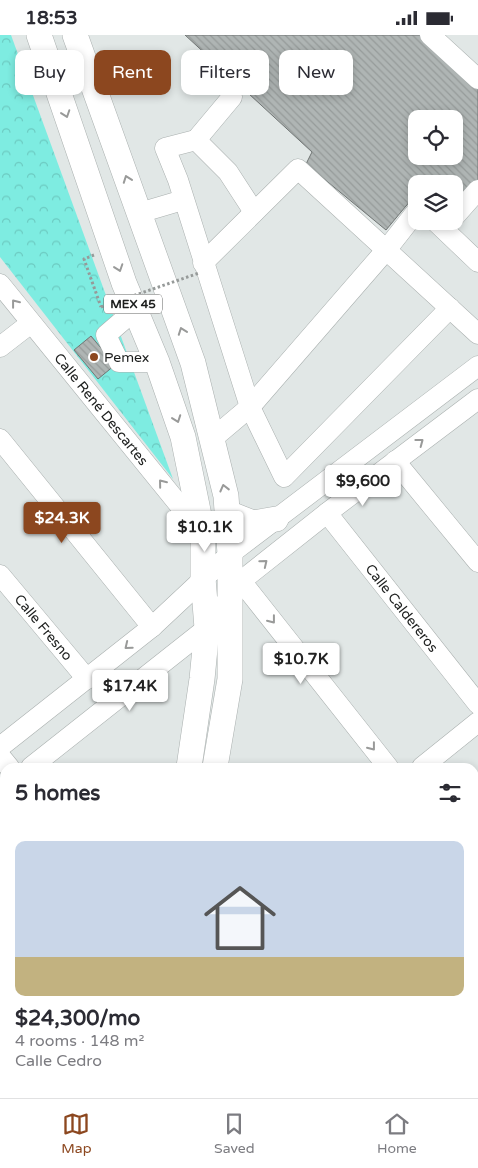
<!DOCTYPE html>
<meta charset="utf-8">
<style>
body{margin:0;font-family:"Varela Round",sans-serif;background:#f2f2f3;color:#2b2b33;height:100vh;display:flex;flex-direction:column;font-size:19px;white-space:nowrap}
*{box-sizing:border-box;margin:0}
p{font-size:16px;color:#7c7c81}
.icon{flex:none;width:28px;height:28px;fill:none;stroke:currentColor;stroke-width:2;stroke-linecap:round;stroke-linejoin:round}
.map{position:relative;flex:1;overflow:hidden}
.drawer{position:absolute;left:0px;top:728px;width:479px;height:336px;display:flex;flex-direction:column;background:#fff;border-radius:15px 15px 0 0;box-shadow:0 2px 8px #0003}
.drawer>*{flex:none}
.hud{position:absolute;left:15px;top:15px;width:449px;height:45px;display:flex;gap:10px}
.buttons{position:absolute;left:408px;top:75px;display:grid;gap:10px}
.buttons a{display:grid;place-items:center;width:55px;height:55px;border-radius:10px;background:#fff;box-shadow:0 2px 8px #0003;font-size:25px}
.price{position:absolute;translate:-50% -42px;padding:0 11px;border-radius:5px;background:#fff;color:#222;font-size:16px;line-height:32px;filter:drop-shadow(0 1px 2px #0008)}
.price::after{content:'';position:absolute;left:50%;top:30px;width:15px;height:11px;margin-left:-8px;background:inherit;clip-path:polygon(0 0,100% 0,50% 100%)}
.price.active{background:#8c471f;color:#fff}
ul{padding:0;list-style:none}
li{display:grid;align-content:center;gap:10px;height:265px;padding:0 15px}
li+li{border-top:1px solid #e1e1e2}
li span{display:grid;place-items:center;height:155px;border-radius:10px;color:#555}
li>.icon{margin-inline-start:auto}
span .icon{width:90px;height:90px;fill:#fffc;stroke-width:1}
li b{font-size:21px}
h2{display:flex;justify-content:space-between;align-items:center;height:60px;padding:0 15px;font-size:21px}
.tag{padding:0 18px;border-radius:10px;background:#fff;box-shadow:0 2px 8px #0003;font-size:18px;line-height:45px}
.tag.active{background:#8c471f;color:#fff}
.status{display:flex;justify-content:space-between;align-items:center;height:35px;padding:0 25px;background:#fff;direction:ltr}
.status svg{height:14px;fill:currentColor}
.menu{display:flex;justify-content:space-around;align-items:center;height:70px;border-top:1px solid #e1e1e2;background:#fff;font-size:14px;color:#7c7c81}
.menu a{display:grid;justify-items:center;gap:2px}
.menu .active{color:#8c471f}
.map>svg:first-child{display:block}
.park{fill:url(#park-crowns)}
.building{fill:url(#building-back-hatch);stroke:#707574;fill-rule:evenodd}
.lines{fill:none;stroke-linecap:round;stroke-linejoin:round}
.minor-casing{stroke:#aab0af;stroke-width:21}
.major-casing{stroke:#aab0af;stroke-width:26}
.path{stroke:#969a99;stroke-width:3;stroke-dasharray:2.5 2.5;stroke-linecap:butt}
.minor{stroke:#fff;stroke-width:20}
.major{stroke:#fff;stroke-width:25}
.path-bridge{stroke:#969a99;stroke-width:3;stroke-dasharray:2.5 2.5;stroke-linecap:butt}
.oneway{stroke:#999a99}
.poi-dot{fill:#8c471f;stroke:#fff;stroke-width:2}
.labels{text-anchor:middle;stroke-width:4;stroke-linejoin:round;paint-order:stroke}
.shield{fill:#fff;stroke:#606261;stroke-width:1}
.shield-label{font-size:12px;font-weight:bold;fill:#1c1e1d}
.poi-label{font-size:14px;fill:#1c1e1d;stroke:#fff;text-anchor:start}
.street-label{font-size:14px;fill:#1c1e1d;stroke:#fff}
</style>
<div class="status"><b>18:53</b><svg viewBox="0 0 49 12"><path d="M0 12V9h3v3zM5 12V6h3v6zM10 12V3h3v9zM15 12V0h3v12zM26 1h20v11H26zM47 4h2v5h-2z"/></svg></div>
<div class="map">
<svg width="478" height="1063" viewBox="0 0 478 1063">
<defs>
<pattern id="park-crowns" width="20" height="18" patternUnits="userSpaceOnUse" patternTransform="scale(1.25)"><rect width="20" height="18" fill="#7eece1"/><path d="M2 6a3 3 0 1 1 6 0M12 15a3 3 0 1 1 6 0" fill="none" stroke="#6ccac1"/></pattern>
<pattern id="building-back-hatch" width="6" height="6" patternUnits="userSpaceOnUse" patternTransform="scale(1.25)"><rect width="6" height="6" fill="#afb5b4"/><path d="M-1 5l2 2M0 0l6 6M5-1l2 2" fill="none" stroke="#969b9a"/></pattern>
</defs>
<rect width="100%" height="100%" fill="#e1e7e6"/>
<path class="park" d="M0,0H11L173,444L0,222Z"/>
<g class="building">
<path d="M185,0H426L478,47V147L454,176V149H416V159L386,195L306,129L312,117ZM416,84H454V121H416Z"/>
<path d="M91,301L115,330L98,344L74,315Z"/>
</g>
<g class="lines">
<defs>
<g id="minor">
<path d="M430,0L478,44"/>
<path d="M232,62L196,105L228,137L254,177"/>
<path d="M196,105L165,113L178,145L250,372L284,442L450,273"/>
<path d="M139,178L183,165"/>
<path d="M454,182L478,155"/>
<path d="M435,186L478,227"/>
<path d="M203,228L298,134L478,299"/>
<path id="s1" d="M0,249L202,498"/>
<path d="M135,275L106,300L119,327H157"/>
<path d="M0,312L31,288"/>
<path d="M0,404L152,592"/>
<path d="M212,404L250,372L387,214L416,177"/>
<path d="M395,426L478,527"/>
<path id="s2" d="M327,478L478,669"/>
<path id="s3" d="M0,540L87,644"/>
<path d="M241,546L388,732"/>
<path d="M0,712L152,592L230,519L478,331"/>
<path d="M0,721L9,732"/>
<path d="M31,732L207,593L241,546L327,478L478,364"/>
<path d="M422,732L478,687"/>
<path d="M0,758L5,754"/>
<path d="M474,831L478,835"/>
<path d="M0,887L5,893"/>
<path d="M474,993L478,999"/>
<path d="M0,1028L5,1034"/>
<path d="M277,1059L281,1063"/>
<path d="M413,1059L416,1063"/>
<path d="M14,1063L19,1059"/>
<path d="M461,1063L466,1059"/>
</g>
<g id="major">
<path d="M39,0L124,248L157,327L183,402L203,500V543L207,593L202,644L189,732"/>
<path d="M75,0L193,328L226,461L230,519V644L215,732"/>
<path d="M228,478L253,488L276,484"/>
<path d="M138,1063L139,1059"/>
<path d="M162,1063L163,1059"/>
</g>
</defs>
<use href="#minor" class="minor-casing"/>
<use href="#major" class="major-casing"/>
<path class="path" d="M94,220L84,224L101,272"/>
<use href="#minor" class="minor"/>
<use href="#major" class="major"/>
<path class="path-bridge" d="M101,272L199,238"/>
</g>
<defs><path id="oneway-chevron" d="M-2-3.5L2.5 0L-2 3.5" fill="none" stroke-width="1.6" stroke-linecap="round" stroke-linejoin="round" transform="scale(1.25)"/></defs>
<g class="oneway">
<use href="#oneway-chevron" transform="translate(66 79) rotate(71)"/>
<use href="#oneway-chevron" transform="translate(127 144) rotate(-110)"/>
<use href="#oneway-chevron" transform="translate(119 233) rotate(71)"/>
<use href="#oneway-chevron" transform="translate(15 268) rotate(-128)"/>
<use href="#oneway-chevron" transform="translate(182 296) rotate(-110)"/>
<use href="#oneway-chevron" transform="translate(177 384) rotate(70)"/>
<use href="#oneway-chevron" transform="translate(420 407) rotate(-37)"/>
<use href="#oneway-chevron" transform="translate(162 448) rotate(-129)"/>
<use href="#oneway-chevron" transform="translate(224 453) rotate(-104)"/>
<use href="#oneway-chevron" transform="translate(264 528) rotate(-39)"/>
<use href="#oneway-chevron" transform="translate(272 585) rotate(52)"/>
<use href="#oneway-chevron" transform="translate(128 611) rotate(141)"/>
<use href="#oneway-chevron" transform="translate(372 712) rotate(52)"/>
</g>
<circle class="poi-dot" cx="94" cy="322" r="5"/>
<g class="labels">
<rect class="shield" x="104" y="259.5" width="58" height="19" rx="4"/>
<g class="shield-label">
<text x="133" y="273">MEX 45</text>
</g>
<g class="poi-label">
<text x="104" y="327">Pemex</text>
</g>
<g class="street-label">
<text dy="5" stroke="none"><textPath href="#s1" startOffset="161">Calle René Descartes</textPath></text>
<text dy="5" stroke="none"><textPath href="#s2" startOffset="121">Calle Caldereros</textPath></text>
<text dy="5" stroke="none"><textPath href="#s3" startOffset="68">Calle Fresno</textPath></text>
</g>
</g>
</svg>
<div class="buttons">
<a><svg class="icon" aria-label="locate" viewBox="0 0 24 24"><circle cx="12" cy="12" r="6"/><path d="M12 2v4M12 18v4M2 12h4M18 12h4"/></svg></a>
<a><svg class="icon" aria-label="layers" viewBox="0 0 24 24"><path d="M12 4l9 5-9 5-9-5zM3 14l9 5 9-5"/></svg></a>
</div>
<b class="price" style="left:363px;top:472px">$9,600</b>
<b class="price active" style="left:62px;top:509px">$24.3K</b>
<b class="price" style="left:205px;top:518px">$10.1K</b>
<b class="price" style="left:301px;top:650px">$10.7K</b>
<b class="price" style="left:130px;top:677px">$17.4K</b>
<div class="hud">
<a class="tag">Buy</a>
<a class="tag active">Rent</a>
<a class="tag">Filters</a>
<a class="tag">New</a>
</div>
<section class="drawer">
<h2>5 homes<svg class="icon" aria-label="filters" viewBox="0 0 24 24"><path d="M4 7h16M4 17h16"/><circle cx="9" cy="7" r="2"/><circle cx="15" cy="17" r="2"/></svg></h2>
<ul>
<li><span style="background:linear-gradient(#c9d6e8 75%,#c2b280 0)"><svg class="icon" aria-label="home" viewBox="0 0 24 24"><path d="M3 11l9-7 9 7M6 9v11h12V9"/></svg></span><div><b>$24,300/mo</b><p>4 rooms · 148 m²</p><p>Calle Cedro</p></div></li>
</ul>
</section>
</div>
<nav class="menu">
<a class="active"><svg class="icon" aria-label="map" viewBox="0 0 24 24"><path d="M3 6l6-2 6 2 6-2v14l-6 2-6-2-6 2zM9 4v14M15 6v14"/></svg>Map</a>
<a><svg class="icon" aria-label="saved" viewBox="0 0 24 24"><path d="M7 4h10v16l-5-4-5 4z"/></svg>Saved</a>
<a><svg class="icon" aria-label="home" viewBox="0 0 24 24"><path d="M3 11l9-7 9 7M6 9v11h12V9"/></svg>Home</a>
</nav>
